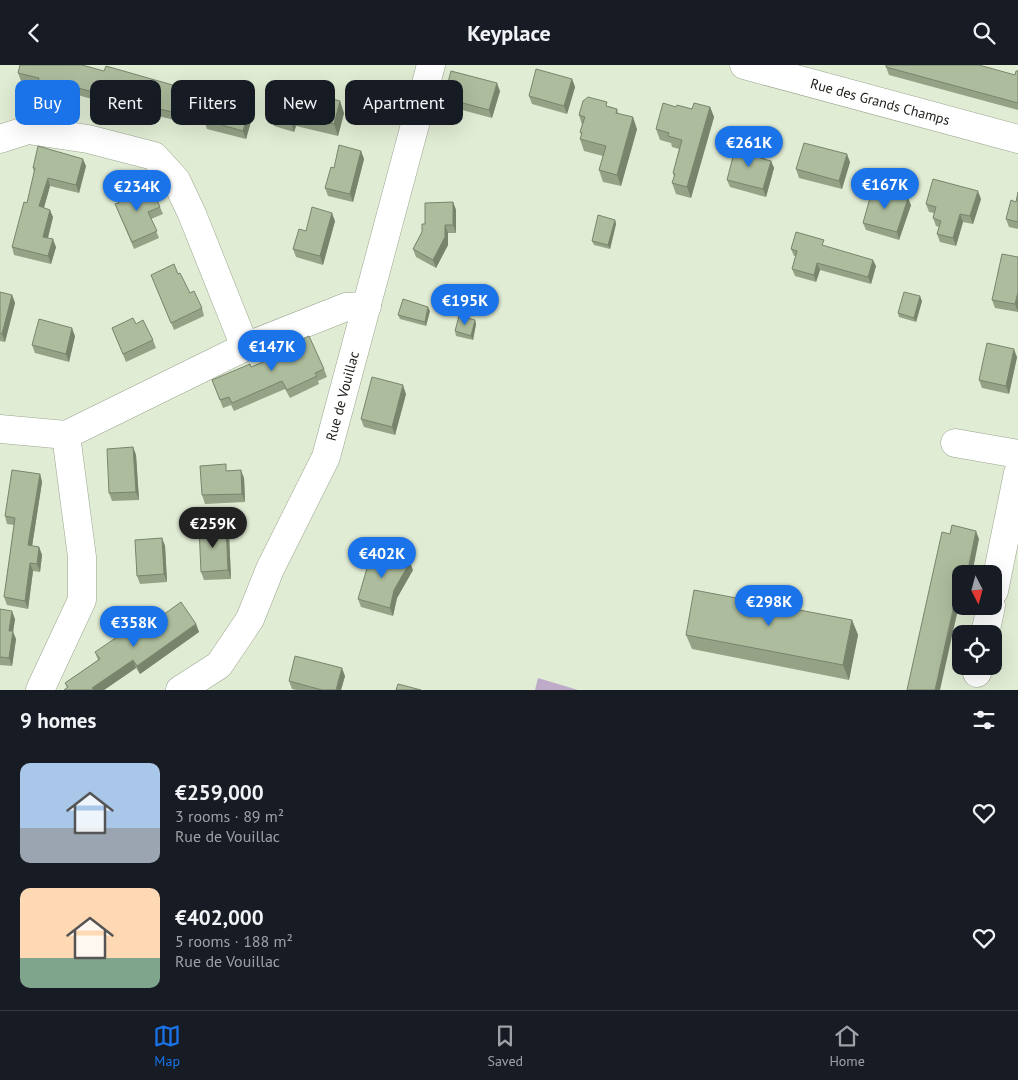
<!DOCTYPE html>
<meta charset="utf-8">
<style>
body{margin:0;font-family:"PT Sans",sans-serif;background:#242831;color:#f1f3f6;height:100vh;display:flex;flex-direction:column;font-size:19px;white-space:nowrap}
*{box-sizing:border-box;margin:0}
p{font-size:16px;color:#9ea1a6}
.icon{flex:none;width:28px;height:28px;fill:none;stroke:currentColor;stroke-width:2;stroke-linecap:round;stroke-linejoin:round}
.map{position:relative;height:625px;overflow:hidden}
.drawer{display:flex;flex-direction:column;background:#171b24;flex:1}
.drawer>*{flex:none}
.banner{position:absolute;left:15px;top:15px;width:500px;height:45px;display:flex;gap:10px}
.needle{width:32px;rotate:174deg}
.buttons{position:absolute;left:952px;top:500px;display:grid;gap:10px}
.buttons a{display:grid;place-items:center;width:50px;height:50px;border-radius:10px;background:#171b24;box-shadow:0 5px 20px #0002;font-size:25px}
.price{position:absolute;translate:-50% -42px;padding:0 11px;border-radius:18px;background:#1a73e8;color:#fff;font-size:16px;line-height:32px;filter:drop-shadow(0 1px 2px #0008)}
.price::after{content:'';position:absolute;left:50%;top:30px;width:15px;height:11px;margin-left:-8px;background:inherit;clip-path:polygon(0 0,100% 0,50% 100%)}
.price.on{background:#222;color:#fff}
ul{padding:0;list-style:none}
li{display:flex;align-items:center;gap:15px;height:125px;padding:0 20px}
li span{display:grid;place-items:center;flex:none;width:140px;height:100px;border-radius:10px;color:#555}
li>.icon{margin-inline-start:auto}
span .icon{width:60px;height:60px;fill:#fffc;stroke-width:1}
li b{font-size:21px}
h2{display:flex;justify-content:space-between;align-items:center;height:60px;padding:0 20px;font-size:21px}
.pill{padding:0 18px;border-radius:10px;background:#171b24;box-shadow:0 5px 20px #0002;font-size:18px;line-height:45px}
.pill.on{background:#1a73e8;color:#fff}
header{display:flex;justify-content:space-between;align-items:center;height:65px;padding:0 20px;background:#171b24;font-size:22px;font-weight:700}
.dock{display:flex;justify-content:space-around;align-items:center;height:70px;border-top:1px solid #363941;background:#171b24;font-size:14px;color:#9ea1a6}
.dock a{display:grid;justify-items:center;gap:2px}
.dock .on{color:#1a73e8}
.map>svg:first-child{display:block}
.forest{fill:#beabc9}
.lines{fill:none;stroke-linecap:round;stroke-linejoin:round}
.minor-casing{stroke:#9ba58f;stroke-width:29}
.minor{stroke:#fff;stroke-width:28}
.wall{fill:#95a286}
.shaded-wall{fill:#79846d}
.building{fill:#adbc9c;stroke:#79846d}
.labels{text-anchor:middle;stroke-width:4.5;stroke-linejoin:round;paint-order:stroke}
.street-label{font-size:14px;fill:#191d15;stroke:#fff}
</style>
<header><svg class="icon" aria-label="back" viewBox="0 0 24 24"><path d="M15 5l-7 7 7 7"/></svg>Keyplace<svg class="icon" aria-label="search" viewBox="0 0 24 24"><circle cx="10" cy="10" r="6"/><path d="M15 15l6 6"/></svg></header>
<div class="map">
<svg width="1018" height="625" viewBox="0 0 1018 625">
<rect width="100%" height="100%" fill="#e1ecd4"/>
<path class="forest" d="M538,613L578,625H535Z"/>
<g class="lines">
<defs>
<g id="minor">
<path id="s1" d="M744,0L1018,74"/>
<path d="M0,74L28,65L88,74L154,91L176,115L192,149L245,282L66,370"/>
<path d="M245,282L346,242L367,241"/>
<path d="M0,364L66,370L82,492V535L40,625"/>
<path d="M955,378L1018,389"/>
<path d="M994,526L1018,408"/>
<path d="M985,569L991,541"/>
<path d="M977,608L979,601"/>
<path id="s2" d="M180,625L219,600L250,554L270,504L326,392L431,0"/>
</g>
</defs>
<use href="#minor" class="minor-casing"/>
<use href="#minor" class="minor"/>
</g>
<g class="wall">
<path d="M886,2L1015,10L1018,6V45L889,10Z"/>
<path d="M104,6L183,23L186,31L179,56L145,48L144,43L104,32L103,37L63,26L60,36L39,31L36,23L37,20L21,16L18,8Z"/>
<path d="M572,14L575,22L567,49L532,39L529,31Z"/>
<path d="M500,26L492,53L447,41L444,33Z"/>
<path d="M608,41L617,44L618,48L637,64L621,121L603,117L599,105L603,91L584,86L580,74L581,70L580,67L582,60L579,50Z"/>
<path d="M676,42L692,44L710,42L714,52L691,133L676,129L672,118L674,112L673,108L679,84L672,82L671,78L660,75L656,64Z"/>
<path d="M254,46L246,74L207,64L204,55Z"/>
<path d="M344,48L338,71L296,61L294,67L274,61L270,49Z"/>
<path d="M361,86L364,94L353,137L328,131L325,123L334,103Z"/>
<path d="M762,87L765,94L771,96L774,103L766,132L730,122L727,115Z"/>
<path d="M850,97L842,124L799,113L796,104Z"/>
<path d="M86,101L79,128L50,121L44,143L53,152L48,173L56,182L51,199L14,190L12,182L27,138L34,107L33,103Z"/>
<path d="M1018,127V164L1009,162L1006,154L1016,137Z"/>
<path d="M114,128L136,130L160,142L163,149L151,154L159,173L134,184L118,146L115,139L118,138Z"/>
<path d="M981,134L973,159L963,157L956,181L940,177L937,169L939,162L936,161L933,153L934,148L929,147L926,139Z"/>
<path d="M453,137L456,145V168H448V180L436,203L416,192L413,184L422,167L425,159Z"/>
<path d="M911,140L899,175L866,165L863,158Z"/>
<path d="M615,155L616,159L610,184L594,180L592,176Z"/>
<path d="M335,156L323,200L296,192L293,184L306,166Z"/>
<path d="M826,182L876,201L871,219L820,205L816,217L795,211L792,204L796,191H794L791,184Z"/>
<path d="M1018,192V247L995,243L992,235Z"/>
<path d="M151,210L190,228L202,243L204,251L174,265Z"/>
<path d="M0,227L12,230L15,238L5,277L0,276Z"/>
<path d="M922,236L916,257L899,252L898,248Z"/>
<path d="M430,246L426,261L400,254L398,250Z"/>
<path d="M475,255L476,259L473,275L456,271L455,266Z"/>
<path d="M136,259L153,275L156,283L126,297L112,263Z"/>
<path d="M75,271L69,297L35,288L32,280Z"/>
<path d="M285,282L324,304L327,312L318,316L319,319L290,333L285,324L234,346L231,340L223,343L212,315L251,302L286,287Z"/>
<path d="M1017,292L1009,329L982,323L979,315Z"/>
<path d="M406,329L395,370L364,362L361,354Z"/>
<path d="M133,382L136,390L139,435L112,436L109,428Z"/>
<path d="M228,405L244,413L245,437L205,439L202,430Z"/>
<path d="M40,409L42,417L32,481L39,482L42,490L40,507L33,506L28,544L7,540L4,532L14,460L7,459L5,451Z"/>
<path d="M226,461L229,469L231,514L204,515L201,507Z"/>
<path d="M162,473L165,481L167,517L140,519L137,511Z"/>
<path d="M413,505L397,533L393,551L361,542L358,534Z"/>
<path d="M0,544L15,554L13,567L16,574L12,601L0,600Z"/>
<path d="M852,555L858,570L849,615L692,584L686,570Z"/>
<path d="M196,559L199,567L140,609L136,603L104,625H64L67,623L65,618L98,595L95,587Z"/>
<path d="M345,611L341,625H296L292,624L289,616Z"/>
</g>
<g class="shaded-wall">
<path d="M572,14L575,22L567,49L564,41Z"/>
<path d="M60,18L63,26L60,36L57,28Z"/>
<path d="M497,18L500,26L492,53L489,45Z"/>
<path d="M183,23L186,31L179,56L176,48Z"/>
<path d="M101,24L104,32L103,37L100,29Z"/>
<path d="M340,36L344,48L338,71L334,59Z"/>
<path d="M251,37L254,46L246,74L243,66Z"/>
<path d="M710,42L714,52L691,133L687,122Z"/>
<path d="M291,49L296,61L294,67L290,55Z"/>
<path d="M633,52L637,64L621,121L617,110Z"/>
<path d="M361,86L364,94L353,137L350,129Z"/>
<path d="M762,87L765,94L760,93Z"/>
<path d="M847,89L850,97L842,124L839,116Z"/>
<path d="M83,94L86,101L79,128L76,120Z"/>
<path d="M771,96L774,103L766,132L763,124Z"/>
<path d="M48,113L50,121L42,149L39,141Z"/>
<path d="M978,126L981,134L973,159L970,151Z"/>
<path d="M908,133L911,140L899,175L897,167Z"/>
<path d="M453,137L456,145V168L453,160Z"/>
<path d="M50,145L53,152L46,180L43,172Z"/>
<path d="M332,148L335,156L323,200L320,191Z"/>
<path d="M960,149L963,157L956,181L953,173Z"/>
<path d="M615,155L616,159L610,184L608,180Z"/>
<path d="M445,160L448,168V180L436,203L433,195Z"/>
<path d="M53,174L56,182L51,199L48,191Z"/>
<path d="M873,195L876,201L871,219L868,212Z"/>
<path d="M817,198L820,205L816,217L814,210Z"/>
<path d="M1018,227V247L1015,239Z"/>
<path d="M12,230L15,238L5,277L2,269Z"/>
<path d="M920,231L922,236L916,257L914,253Z"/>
<path d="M428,242L430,246L426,261L425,257Z"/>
<path d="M475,255L476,259L473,275L471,271Z"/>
<path d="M72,263L75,271L69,297L66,289Z"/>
<path d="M1014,284L1017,292L1009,329L1006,321Z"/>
<path d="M403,320L406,329L395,370L392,362Z"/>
<path d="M133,382L136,390L139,435L136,427Z"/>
<path d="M241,405L244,413L245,437L242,429Z"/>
<path d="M40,409L42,417L31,488L28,480Z"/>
<path d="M226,461L229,469L231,514L228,505Z"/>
<path d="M976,466L979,474L972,509H967Z"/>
<path d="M162,473L165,481L167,517L164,509Z"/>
<path d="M39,482L42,490L40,507L37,499Z"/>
<path d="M410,497L413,505L397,533L393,551L390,543L394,525Z"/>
<path d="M30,498L33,506L28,544L25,536Z"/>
<path d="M961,510V531L940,625H935Z"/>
<path d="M12,546L15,554L13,567L16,574L12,601L9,593V566Z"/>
<path d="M852,555L858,570L849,615L843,600Z"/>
<path d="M196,559L199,567L140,609L137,601Z"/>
<path d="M133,595L136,603L104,625H93L92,623Z"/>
<path d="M342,603L345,611L341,625H336Z"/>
</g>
<g class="building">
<path d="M20,0H82L104,6L106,1L183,23L176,48L143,40L144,36L101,24L100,29L60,18L57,28L36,23L39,13L18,8Z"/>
<path d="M886,0H979L1015,10L1016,6H1018V38L886,2Z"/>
<path d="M536,4L572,14L564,41L529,31Z"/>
<path d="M451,6L497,18L489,45L444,33Z"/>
<path d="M278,20L340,36L334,59L291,49L290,55L270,49Z"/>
<path d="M212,27L251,37L243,66L204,55Z"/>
<path d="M588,32L607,37L606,41L617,44L616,48L633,52L617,110L599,105L606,81L580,74L582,68L580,67L585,52L579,50L583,36Z"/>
<path d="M663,38L676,42L677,40L692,44L694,38L710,42L687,122L672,118L675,109L673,108L682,75L668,71L669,68L656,64Z"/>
<path d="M804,78L847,89L839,116L796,104Z"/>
<path d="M339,80L361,86L350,129L325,123L331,102L334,103Z"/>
<path d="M736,80L762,87L760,93L771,96L763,124L727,115Z"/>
<path d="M38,81L83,94L76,120L48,113L39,141L50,145L43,172L53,174L48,191L12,182L24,137L27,138L35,103H33Z"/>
<path d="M933,114L978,126L970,151L960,149L953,173L937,169L941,156L933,153L936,142L926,139Z"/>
<path d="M131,120L136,130L152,123L160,142L148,147L157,166L132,177L115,139L119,138L114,128Z"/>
<path d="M873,122L908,133L897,167L863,158Z"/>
<path d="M1018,127V157L1006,154L1011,135L1016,137Z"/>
<path d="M453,137V160H445V172L433,195L413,184L422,167V159H425V138Z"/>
<path d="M312,142L332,148L320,191L293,184L299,164L306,166Z"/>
<path d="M598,150L615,155L608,180L592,176Z"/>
<path d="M796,167L824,175L822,180L873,195L868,212L817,198L814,210L792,204L797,186L791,184Z"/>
<path d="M1002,189L1018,192V227L1015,239L992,235Z"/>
<path d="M174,199L178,209L180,208L190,228L194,226L202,243L171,258L151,210Z"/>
<path d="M0,227L12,230L2,269L0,268Z"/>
<path d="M904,227L920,231L914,253L898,248Z"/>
<path d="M403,234L428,242L425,257L398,250Z"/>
<path d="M459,251L475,255L471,271L455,266Z"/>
<path d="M133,253L136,259L143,255L153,275L123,289L112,263Z"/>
<path d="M39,254L72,263L66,289L32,280Z"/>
<path d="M309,271L324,304L315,308L317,311L287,325L282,316L232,338L229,332L220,335L212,315L250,299L251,302L287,287L285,282Z"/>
<path d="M987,278L1014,284L1006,321L979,315Z"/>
<path d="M372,312L403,320L392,362L361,354Z"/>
<path d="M133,382L136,427L109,428L107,384Z"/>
<path d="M226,399V406L241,405L242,429L202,430L200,401Z"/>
<path d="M12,405L40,409L28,480L39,482L37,499L30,498L25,536L4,532L15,453L5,451Z"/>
<path d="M952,460L976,466L967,509H961L935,625H907L942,467L950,469Z"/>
<path d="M226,461L228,505L201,507L199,462Z"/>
<path d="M162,473L164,509L137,511L135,475Z"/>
<path d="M372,486L410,497L394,525L390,543L358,534Z"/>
<path d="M694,525L852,555L843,600L686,570Z"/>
<path d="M181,537L196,559L137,601L133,595L92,623L94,625H64L68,622L65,618L100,594L95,587L126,566L131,573Z"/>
<path d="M0,544L12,546L9,566H13L9,593L0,592Z"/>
<path d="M295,591L342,603L336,625H322L289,616Z"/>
<path d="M398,619L421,625H396Z"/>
</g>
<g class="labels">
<g class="street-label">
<text dy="5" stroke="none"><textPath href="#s1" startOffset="141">Rue des Grands Champs</textPath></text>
<text dy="5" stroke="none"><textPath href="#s2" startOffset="344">Rue de Vouillac</textPath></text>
</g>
</g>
</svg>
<div class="buttons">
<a><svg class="needle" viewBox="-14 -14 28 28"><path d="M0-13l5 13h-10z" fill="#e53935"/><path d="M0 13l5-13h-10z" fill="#9ea1a6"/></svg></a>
<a><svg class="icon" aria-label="locate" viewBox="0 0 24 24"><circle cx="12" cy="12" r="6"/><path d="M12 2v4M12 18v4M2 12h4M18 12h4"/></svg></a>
</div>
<b class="price" style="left:749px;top:103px">€261K</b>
<b class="price" style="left:885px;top:145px">€167K</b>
<b class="price" style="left:137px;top:147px">€234K</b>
<b class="price" style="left:465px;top:261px">€195K</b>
<b class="price" style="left:272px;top:307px">€147K</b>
<b class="price on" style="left:213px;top:484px">€259K</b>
<b class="price" style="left:382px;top:514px">€402K</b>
<b class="price" style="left:769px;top:562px">€298K</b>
<b class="price" style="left:134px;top:583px">€358K</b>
<div class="banner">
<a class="pill on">Buy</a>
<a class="pill">Rent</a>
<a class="pill">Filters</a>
<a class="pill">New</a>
<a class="pill">Apartment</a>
</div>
</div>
<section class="drawer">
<h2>9 homes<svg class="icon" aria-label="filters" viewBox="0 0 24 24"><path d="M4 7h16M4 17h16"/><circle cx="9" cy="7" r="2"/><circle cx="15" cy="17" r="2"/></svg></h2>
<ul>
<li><span style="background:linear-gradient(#a9c7e8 65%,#9aa5b1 0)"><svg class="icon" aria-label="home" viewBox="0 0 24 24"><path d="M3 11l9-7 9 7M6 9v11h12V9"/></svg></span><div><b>€259,000</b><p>3 rooms · 89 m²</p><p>Rue de Vouillac</p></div><svg class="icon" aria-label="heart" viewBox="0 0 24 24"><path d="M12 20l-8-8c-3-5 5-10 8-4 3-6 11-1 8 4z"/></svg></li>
<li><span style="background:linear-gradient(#ffd9b3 70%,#7fa58c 0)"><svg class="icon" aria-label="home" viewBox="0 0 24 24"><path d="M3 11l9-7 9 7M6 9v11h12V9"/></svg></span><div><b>€402,000</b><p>5 rooms · 188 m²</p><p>Rue de Vouillac</p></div><svg class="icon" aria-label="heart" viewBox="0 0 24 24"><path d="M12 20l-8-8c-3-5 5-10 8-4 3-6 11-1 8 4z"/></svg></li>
</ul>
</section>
<nav class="dock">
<a class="on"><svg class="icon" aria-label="map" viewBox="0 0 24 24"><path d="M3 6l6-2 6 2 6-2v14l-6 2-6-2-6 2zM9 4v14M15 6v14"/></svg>Map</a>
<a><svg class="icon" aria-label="saved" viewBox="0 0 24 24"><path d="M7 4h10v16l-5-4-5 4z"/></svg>Saved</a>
<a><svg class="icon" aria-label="home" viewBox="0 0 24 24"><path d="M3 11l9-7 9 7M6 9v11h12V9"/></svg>Home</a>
</nav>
